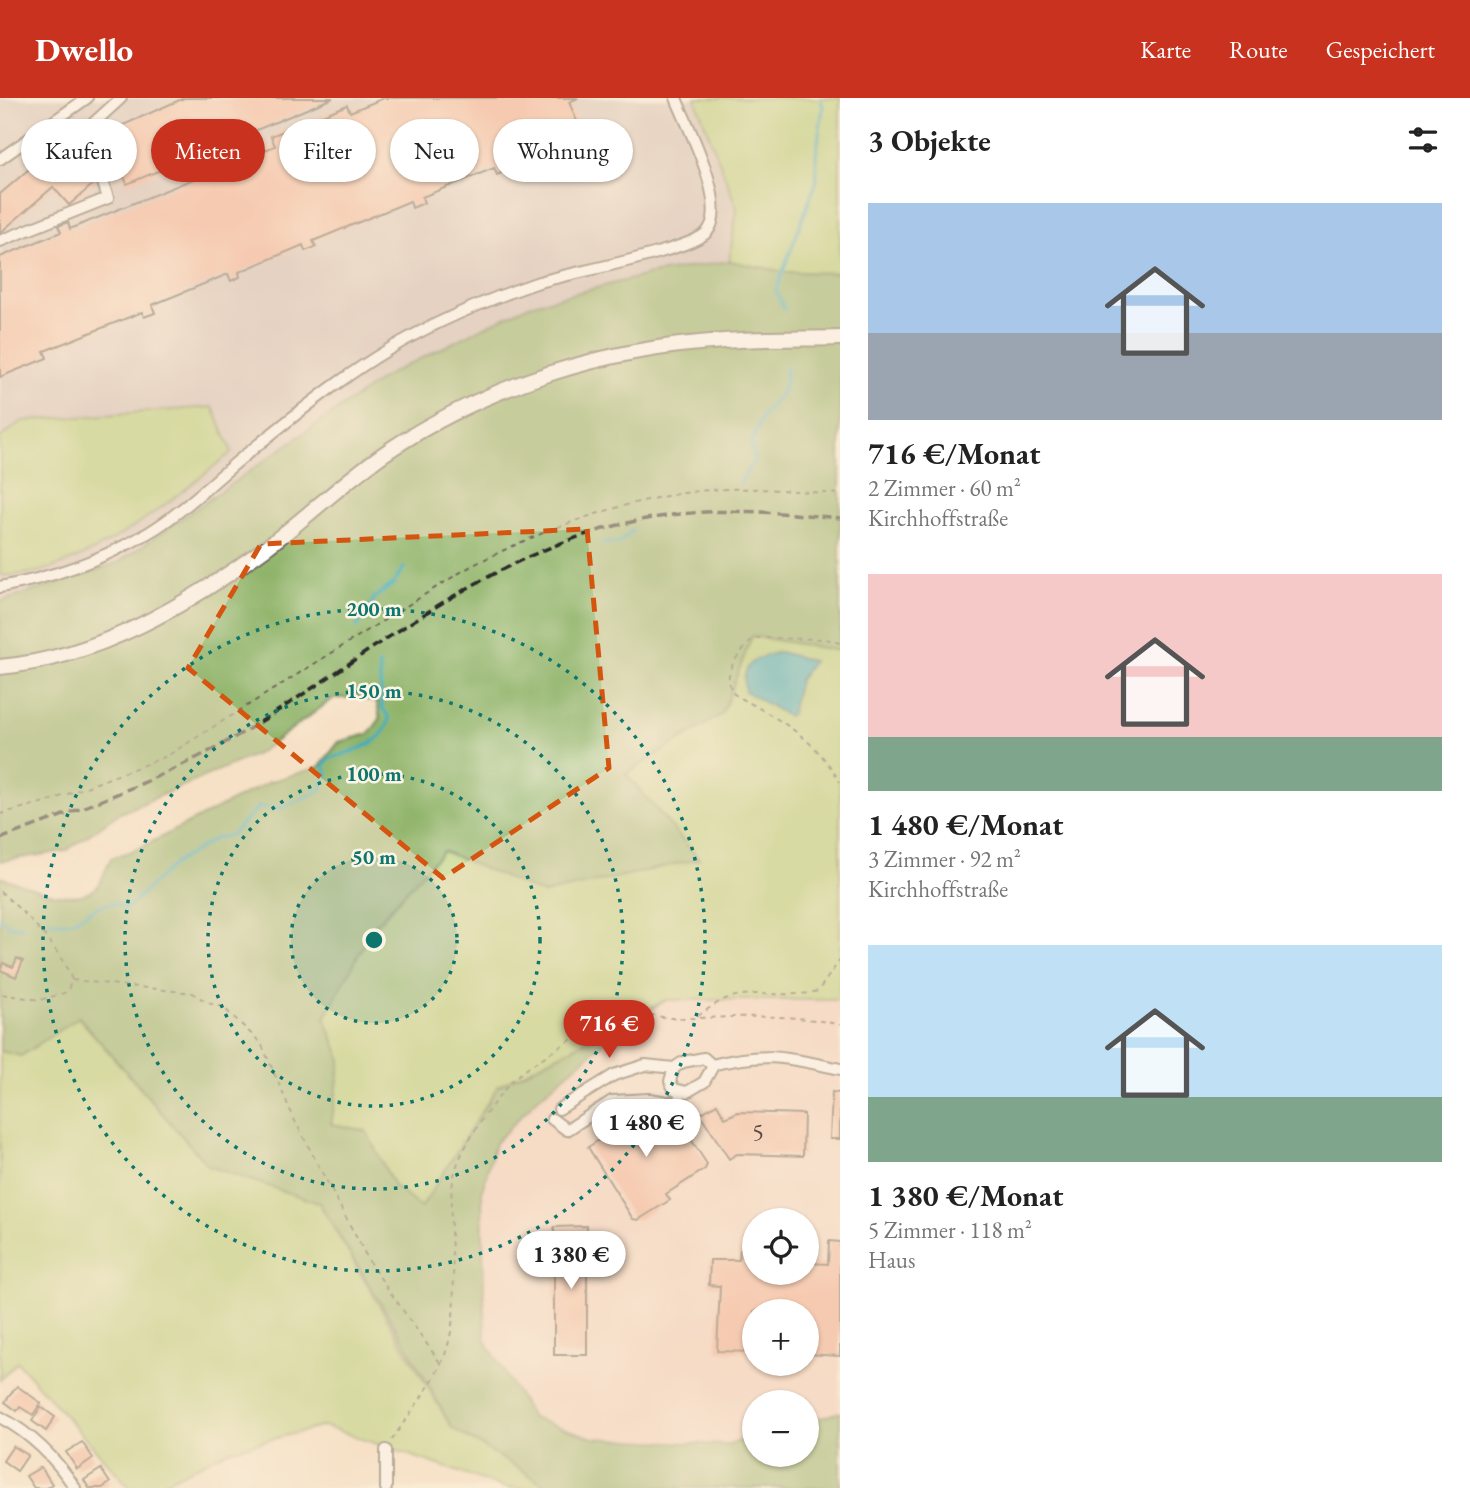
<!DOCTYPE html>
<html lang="de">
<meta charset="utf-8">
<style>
body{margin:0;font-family:"EB Garamond",serif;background:#f2f2f2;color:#222;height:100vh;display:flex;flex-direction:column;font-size:26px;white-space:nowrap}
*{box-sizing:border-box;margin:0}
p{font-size:23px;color:#767676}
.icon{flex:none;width:38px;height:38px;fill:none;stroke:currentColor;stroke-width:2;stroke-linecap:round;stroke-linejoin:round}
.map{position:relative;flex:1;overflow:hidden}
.drawer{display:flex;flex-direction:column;background:#fff;width:630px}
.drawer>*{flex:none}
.hud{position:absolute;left:21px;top:21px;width:665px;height:63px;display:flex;gap:14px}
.tools{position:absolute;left:742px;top:1110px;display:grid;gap:14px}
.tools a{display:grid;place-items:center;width:77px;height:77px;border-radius:50%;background:#fff;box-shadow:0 2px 5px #0004;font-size:35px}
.price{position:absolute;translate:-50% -60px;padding:0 16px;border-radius:24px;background:#fff;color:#222;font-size:23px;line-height:46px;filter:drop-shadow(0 2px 4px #0008)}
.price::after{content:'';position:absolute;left:50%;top:42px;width:21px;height:16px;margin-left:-10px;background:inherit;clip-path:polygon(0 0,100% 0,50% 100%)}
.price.on{background:#c8321e;color:#fff}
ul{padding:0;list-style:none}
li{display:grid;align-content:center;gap:14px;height:371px;padding:0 28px}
li span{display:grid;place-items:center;height:217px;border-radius:0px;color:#555}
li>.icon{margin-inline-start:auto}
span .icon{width:126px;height:126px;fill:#fffc;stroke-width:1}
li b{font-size:30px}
h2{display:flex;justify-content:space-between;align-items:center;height:84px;padding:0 28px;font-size:30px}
.pill{padding:0 24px;border-radius:32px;background:#fff;box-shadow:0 2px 5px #0004;font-size:24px;line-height:63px}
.pill.on{background:#c8321e;color:#fff}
header{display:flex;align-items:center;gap:42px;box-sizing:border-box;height:98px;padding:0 35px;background:#c8321e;color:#fff}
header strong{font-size:33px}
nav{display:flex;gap:38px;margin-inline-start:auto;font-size:24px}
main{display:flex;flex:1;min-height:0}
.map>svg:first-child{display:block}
.built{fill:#f6d2c4;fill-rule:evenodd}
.industrial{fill:#d1bfbe}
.green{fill:#b2d076;stroke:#6e7e50;stroke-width:2}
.forest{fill:#8db267;stroke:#5c6e49;stroke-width:2}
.water{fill:#3babb8;stroke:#336b72;stroke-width:2}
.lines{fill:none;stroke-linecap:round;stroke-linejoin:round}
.stream{stroke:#3babb8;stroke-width:3.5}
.building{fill:#f5ad96}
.minor-casing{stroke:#726b61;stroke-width:14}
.major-casing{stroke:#726b61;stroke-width:18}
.path{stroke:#726b61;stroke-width:2;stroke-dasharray:5 5;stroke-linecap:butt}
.minor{stroke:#fff;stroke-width:10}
.major{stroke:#fff;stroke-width:14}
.rail{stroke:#2b2b2b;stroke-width:3.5;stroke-dasharray:10 5;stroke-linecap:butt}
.marked{fill:none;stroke:#d5540f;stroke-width:5;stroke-dasharray:14 9;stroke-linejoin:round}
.ring{fill:none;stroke:#0f766e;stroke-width:3.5;stroke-dasharray:3.5 7}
.labels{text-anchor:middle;stroke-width:5;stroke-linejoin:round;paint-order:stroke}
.number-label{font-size:24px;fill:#5e4c46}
.centre{fill:#0f766e;stroke:#fcf5e5;stroke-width:3.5}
.ring-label{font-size:21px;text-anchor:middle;font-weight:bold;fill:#0f766e;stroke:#fcf5e5;stroke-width:5;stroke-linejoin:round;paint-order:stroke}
</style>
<header>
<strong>Dwello</strong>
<nav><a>Karte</a><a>Route</a><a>Gespeichert</a></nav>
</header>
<main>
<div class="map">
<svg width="840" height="1390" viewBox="0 0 840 1390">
<rect width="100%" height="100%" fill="#fcf5e5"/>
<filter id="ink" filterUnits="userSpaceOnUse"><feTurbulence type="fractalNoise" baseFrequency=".0143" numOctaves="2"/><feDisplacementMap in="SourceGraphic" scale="14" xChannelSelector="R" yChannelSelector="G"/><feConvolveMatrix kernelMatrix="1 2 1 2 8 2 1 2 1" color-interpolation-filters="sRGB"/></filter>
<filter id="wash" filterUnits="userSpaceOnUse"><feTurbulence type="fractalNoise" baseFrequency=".00686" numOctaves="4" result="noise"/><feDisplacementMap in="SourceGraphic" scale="28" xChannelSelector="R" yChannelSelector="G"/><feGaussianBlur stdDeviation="1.57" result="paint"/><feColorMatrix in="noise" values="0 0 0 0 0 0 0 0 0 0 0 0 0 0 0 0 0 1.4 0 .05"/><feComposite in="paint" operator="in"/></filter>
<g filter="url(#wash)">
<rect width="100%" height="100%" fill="#f6e1c6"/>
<path class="built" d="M666,902H840V1314L807,1324V1304H754V1339L725,1347L594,1340L532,1320L485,1242L482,1093L495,1045L536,1002L607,942ZM754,1122H807V1174H754ZM754,1213H807V1265H754Z"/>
<path class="industrial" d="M0,0H695L737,110L729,163L651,176L247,377L118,465L0,504Z"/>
<g class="green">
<path d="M695,0H840V175L784,174L729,163L737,110Z"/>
<path d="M213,309L232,354C174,400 78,483 0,477V340L22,323Z"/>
<path d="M752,537L840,553V902H666L498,988L421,1111L394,1088L366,1033L331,1026L341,961L325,920L371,834L443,752L543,796L698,761L626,676L722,616Z"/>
<path d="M78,919L208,1068L319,1105L452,1330L551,1390H506L324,1328L229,1352L153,1390H130L17,1264L0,1282V953L21,958Z"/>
</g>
<path class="forest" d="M729,163L784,174L840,175V553L752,538L722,616L626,676L699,761L543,796L443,753L374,827L325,920L341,961L331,1026L366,1033L394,1088L421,1110L498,988L666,902L607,942L536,1002L495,1045L482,1093L485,1242L532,1320L594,1340L725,1347L754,1339V1356H807V1324L840,1314V1390H551L452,1330L404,1243L319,1105L208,1068L79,919L21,958L0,953V779C25,786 72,810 96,790C102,784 107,768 111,760L140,750L269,684L319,669L339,644L369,636L380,621L377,605L363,600H334L259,655L118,716L66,753L0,763V504L118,465L389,276L529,207L651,176Z"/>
<path class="water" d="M780,554L813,563L799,582L791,616L788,618L745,593C740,565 756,559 780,554Z"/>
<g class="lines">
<g class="stream">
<path d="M784,211L776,192L817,82L816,58L823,9L820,0"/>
<path d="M740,385L754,362L751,345L763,317L781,296L786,282V270"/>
<path d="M602,445H619L633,432"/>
<path d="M357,529L375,499L393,486L404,470"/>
<path d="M0,820L10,828L23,829"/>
<path d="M46,823C56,824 64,826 74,822C92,814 108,796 126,811L175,765L216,740L231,737L259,709L282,710L321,692L323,682L328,677L324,668L329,661C351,653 387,647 389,619L382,610L379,567"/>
</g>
</g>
<g id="blocks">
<g class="building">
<path d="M184,0H333L127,86L105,35Z"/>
<path d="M384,0H578L569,4L581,33L507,63L511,71L497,77L494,70L422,99L424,105L412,110L410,103L313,143L316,149L305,153L303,147L239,174L240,179L231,183L228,176L152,207L155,215L144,219L142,214L44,253L47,260L0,279V159L61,134L58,128L68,124L70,131L275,48L271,38L347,7L350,14Z"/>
<path d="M63,42L97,83L69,107L53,89L0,135V96Z"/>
<path d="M17,860L23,863L16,879L0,872L3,865L13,869Z"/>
<path d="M832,994L840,995V1041H830Z"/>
<path d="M656,1006L672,1031L681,1026L707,1066L705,1071L666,1096L670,1102L638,1122L633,1121L588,1049L612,1034L602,1018L618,1008L628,1024Z"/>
<path d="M717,1006L725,1020L738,1014L804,1016L803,1058L737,1056L729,1061L700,1016Z"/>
<path d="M587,1128V1257H554V1129Z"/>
<path d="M829,1143L840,1144V1258L807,1256V1213H754V1254L717,1253L720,1188L709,1187L710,1162H739L740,1152L754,1153V1174H807V1165L828,1166Z"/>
<path d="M17,1288L41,1305L33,1317L20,1309L17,1313L5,1304Z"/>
<path d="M41,1309L55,1319L46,1333L32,1323Z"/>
<path d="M82,1344L93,1360L77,1371L66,1354Z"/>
<path d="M13,1348L28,1357L17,1373L3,1363Z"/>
<path d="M41,1369L52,1386L46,1390H34L26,1378Z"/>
<path d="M101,1371L110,1385L102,1390H89L84,1382Z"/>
</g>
</g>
</g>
<g filter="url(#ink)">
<use href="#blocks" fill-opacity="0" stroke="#726b61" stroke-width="2"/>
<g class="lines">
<defs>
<g id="minor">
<path d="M0,61L87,0"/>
<path d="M0,143L108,100L86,32L121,0"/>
<path d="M0,489C51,480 103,461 148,435C182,415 212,384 243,359C303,310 367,258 438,225C469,210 504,196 536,185C569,175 690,153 707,134C730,108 687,28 676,0"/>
<path d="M704,960L713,968L704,984L687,994L674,991L670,983L674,970L683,964Z"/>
<path d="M712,967C766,953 788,960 840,971"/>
<path d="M559,1011L614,977L645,967L674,970"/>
<path d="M552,1021L567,1032L612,1003L650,1001L679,1006L680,994"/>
<path d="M0,1319C31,1336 56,1360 75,1390"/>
<path d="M386,1352V1390"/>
</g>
<path id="major" d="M0,569C98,560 189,506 267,449C309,418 347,380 391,351C490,286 606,250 724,243C762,240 801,241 840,240"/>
</defs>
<use href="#minor" class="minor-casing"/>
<use href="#major" class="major-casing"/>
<g class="path">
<path d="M840,545L826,541L754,540C740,555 719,574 734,596C779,622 813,637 840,684"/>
<path d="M0,716L52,702L167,658L464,472C534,435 612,405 691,394C740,387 791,393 840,396"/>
<path d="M0,793C29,820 57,845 72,882L67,894L40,902L0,896"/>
<path d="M72,882L193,895L208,905L223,909L261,945L295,1023L371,1167L441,1266"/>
<path d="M698,918C707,912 717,904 728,900C756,891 789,901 818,893L840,862"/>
<path d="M392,1342C408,1317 428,1293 441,1266C468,1208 442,1139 454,1078C458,1053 494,1002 512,983C526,968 599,923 619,917C638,911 654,919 671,920C729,921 783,913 840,927"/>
</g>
<use href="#minor" class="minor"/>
<use href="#major" class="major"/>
<path class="rail" d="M0,741C82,710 166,680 242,635C379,553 502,440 666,418C724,409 782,415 840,420"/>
</g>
</g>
<path d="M0 0H840V1390H0ZM587,431L609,670L443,780L188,570L261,446Z" fill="#f6e1c6" fill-opacity=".55" fill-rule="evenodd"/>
<path class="marked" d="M587,431L609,670L443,780L188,570L261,446Z"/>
<circle cx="374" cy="842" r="83" fill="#0f766e" fill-opacity=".12"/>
<g class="ring">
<circle cx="374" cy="842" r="83"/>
<circle cx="374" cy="842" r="166"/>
<circle cx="374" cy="842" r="249"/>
<circle cx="374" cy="842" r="331"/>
</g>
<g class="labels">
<g class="number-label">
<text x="758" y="1042">5</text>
</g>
</g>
<circle cx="374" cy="842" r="10" class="centre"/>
<g class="ring-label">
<text x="374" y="518">200 m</text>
<text x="374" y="600">150 m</text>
<text x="374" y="683">100 m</text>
<text x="374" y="766">50 m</text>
</g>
</svg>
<div class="tools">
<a><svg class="icon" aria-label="locate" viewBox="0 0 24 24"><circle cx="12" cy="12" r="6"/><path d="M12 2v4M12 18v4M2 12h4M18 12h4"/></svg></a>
<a>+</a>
<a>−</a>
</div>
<b class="price on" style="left:609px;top:962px">716 €</b>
<b class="price" style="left:646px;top:1061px">1 480 €</b>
<b class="price" style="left:571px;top:1193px">1 380 €</b>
<div class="hud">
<a class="pill">Kaufen</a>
<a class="pill on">Mieten</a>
<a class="pill">Filter</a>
<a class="pill">Neu</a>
<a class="pill">Wohnung</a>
</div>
</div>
<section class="drawer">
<h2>3 Objekte<svg class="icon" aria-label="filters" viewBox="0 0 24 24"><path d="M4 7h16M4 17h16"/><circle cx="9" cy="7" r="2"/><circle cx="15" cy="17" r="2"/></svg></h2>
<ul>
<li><span style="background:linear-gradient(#a9c7e8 60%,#9aa5b1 0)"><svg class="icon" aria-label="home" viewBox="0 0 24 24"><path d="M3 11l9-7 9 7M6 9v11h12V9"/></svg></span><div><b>716 €/Monat</b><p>2 Zimmer · 60 m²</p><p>Kirchhoffstraße</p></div></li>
<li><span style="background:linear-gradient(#f6c9c9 75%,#7fa58c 0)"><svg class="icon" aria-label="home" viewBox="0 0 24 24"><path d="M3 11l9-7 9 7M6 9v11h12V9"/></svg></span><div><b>1 480 €/Monat</b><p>3 Zimmer · 92 m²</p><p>Kirchhoffstraße</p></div></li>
<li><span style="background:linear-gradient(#bfe0f5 70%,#7fa58c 0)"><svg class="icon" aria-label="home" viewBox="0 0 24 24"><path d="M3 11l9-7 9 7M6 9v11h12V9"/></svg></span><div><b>1 380 €/Monat</b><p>5 Zimmer · 118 m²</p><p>Haus</p></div></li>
</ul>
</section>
</main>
